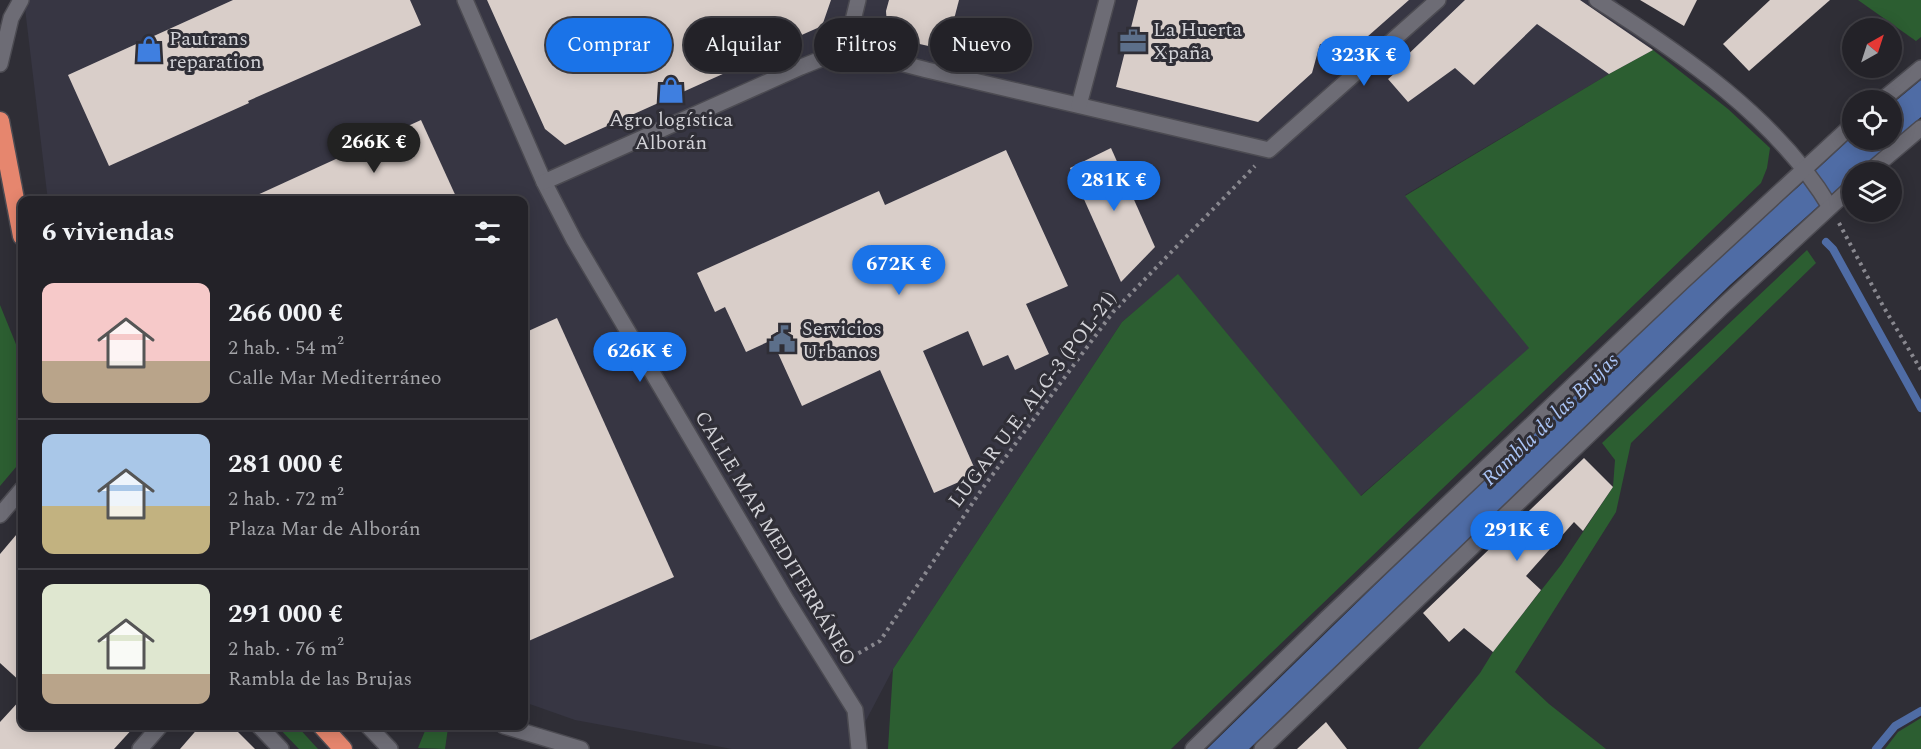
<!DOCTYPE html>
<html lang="es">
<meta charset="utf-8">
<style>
body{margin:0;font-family:Spectral,serif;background:#2f2f34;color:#f1f3f6;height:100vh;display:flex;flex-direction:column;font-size:22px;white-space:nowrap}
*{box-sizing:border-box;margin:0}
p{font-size:20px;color:#a3a4a8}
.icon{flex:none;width:33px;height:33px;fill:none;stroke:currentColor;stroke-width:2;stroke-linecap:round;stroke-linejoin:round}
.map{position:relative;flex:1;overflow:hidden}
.details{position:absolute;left:18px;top:196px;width:510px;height:534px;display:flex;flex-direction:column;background:#232228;border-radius:12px;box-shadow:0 3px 15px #0003,0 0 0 2px #403f45}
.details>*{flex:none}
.banner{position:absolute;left:546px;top:18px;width:570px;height:54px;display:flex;gap:12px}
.needle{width:39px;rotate:39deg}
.buttons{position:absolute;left:1842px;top:18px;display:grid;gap:12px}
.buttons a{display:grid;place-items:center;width:60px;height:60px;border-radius:50%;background:#232228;box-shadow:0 3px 15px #0003,0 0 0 2px #403f45;font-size:30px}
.price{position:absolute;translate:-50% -51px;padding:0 14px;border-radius:21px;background:#1a73e8;color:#fff;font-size:20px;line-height:39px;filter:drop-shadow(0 2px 3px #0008)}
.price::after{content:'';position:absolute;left:50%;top:36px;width:18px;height:14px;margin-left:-9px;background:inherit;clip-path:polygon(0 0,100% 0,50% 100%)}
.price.on{background:#222;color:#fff}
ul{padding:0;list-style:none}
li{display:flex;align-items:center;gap:18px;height:150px;padding:0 24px}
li+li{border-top:2px solid #403f45}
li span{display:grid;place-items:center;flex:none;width:168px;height:120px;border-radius:12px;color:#555}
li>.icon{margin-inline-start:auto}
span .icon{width:72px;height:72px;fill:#fffc;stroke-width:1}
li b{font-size:26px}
h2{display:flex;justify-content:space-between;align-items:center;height:72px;padding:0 24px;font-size:26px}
.tag{padding:0 21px;border-radius:27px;background:#232228;box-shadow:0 3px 15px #0003,0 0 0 2px #403f45;font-size:21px;line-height:54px}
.tag.on{background:#1a73e8;color:#fff}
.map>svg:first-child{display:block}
.built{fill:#373643}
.green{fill:#2c5e31}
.water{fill:#4f6ca5}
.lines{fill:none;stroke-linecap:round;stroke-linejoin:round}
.stream{stroke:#4f6ca5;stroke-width:8}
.building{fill:#d9cec9}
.minor-casing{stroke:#4c4b52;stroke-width:18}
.highway-casing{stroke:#4c4b52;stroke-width:21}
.path{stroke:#89888f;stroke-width:4;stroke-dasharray:3 4.5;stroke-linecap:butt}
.minor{stroke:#6d6c75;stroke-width:15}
.highway{stroke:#e6866e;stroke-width:18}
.labels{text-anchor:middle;stroke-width:6;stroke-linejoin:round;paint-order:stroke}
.poi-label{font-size:20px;fill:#d3d3d8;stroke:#2f2e36;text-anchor:start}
.street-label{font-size:20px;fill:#d3d3d8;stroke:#2f2e36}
.water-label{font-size:21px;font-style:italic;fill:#aac4f6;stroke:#2f2e36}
</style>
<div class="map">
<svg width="1921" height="749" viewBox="0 0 1921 749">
<rect width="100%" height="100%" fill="#2f2e36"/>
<path class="built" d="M24,0H1616L1653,50L1609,74L1405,195L1530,348L1360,496L1178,275L1122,322L893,669L851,749H732L575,720L524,702V201H48Z"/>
<g class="green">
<path d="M1858,0H1921V37L1916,41Z"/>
<path d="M1653,50L1728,109L1770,148L1767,168L1761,183L1171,749H888L893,669L1122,322L1178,274L1361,496L1529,348L1405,196L1609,74Z"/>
<path d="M1807,250L1816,263L1631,443L1616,512L1515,672L1549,704L1606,749H1418L1480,673L1493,652L1561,565L1613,487L1615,460L1602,443Z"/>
<path d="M0,305L22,359V460L0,486Z"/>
<path d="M1921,718V749H1885L1898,732Z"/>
<path d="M277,726H297L318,749H299Z"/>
<path d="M427,726L448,728L445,749L418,748Z"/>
</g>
<path class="water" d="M1921,80V117L1857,172H1852V176L1730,285L1551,460L1249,749H1207L1501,462L1580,390L1707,265L1797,188L1852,137V140H1892V104Z"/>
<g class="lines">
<g class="stream">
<path d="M1826,242L1833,249L1921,408"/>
<path d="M1876,749L1895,726L1921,711"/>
</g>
</g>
<g class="building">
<path d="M233,0H410L421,25L248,101L249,103L109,166L68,75Z"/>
<path d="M487,0H831L822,26L743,61L745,64L565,145L545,129Z"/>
<path d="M889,0H959L946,50L902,40L887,25L886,11Z"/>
<path d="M1138,0H1409L1350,52L1320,44L1312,73L1258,122L1116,87Z"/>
<path d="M1465,0H1580L1653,50L1609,74L1537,24L1474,85L1455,68L1408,102L1388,79L1403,66L1399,63Z"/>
<path d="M1640,0H1697L1684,26Z"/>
<path d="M1770,0H1830L1749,71L1723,44Z"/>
<path d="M421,120L458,201H244Z"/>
<path d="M1111,148L1155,247L1121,282L1070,168Z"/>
<path d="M1006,150L1068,286L1026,304L1049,354L1015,370L1008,355L983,366L968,331L923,351L977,474L934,493L880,370L802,406L772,340L746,352L725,307L715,312L697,273L879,191L885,205Z"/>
<path d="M557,318L674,577L524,643V333Z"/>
<path d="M1584,458L1613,487L1583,531L1574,522L1526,576L1541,590L1493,652L1464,628L1449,642L1423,613Z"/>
<path d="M22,528V683L0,663V554Z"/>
<path d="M22,698V726H135L114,749H0V722Z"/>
<path d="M1326,722L1347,749H1297Z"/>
<path d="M200,726H232L255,749H180Z"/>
</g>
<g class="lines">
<defs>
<g id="minor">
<path d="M465,0L544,182L574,240L787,601L855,710L859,749"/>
<path d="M1597,0C1682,54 1777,118 1830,207"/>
<path d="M846,49L927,70L1269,150L1438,0"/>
<path d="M846,49L858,0"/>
<path d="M0,64L11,18L21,0"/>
<path d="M1882,100L1921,68"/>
<path d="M1079,105L1107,0"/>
<path d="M1869,172L1921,128"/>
<path d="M544,182L801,67L846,49"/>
<path d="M0,515L22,489"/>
<path d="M259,726L281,749"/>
<path d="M368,726L390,749"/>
<path d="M504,726L581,749"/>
<path d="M140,749L160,726"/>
<path d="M1193,749L1327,618L1682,282L1852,125"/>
<path d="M1262,749L1722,307L1852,187"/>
</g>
<g id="highway">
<path d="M0,121L22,236"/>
<path d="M322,726L343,749"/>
</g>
</defs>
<use href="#minor" class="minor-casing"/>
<use href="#highway" class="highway-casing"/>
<g class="path">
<path d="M1839,223L1883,306L1921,370"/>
<path d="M844,657L857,654L880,641L982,489L1113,312L1255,166"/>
</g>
<use href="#minor" class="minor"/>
<use href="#highway" class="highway"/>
</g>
<defs>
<symbol id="office-bare" viewBox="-9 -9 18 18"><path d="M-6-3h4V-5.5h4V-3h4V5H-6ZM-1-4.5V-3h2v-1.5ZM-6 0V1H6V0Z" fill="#5c6f8a" stroke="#2f2e36" stroke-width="2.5" paint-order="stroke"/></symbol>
<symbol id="shop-bare" viewBox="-9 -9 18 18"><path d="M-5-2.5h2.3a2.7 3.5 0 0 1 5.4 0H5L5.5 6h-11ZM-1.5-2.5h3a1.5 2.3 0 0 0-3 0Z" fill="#3f7fe0" stroke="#2f2e36" stroke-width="2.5" paint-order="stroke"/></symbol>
<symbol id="civic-bare" viewBox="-9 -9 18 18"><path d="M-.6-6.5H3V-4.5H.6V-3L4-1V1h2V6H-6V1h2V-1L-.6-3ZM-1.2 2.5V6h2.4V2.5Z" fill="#5c6f8a" stroke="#2f2e36" stroke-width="2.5" paint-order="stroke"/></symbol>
</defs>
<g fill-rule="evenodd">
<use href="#office-bare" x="1114" y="22" width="38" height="38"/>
<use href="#shop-bare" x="130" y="30" width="38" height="38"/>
<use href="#shop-bare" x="652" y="71" width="38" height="38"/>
<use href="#civic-bare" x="763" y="320" width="38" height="38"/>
</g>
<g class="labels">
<g class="poi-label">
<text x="1153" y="36">La Huerta<tspan x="1153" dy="23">Xpaña</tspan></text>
<text x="169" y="45">Pautrans<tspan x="169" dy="23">reparation</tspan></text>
<text x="671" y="126" text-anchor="middle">Agro logística<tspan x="671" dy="23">Alborán</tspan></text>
<text x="802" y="335">Servicios<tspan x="802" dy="23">Urbanos</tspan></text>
</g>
<g class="street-label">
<text transform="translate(1032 399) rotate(-53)" y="7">LUGAR U.E. ALG-3 (POL-21)</text>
<text transform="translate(776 538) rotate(59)" y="7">CALLE MAR MEDITERRÁNEO</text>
</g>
<g class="water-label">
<text transform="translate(1550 419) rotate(-44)" y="7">Rambla de las Brujas</text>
</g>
</g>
</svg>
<div class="buttons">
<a><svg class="needle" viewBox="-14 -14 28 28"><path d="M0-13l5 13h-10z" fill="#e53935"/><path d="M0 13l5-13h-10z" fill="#a3a4a8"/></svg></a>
<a><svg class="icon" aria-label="locate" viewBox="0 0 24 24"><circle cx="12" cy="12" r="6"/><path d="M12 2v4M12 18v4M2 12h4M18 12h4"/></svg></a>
<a><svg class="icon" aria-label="layers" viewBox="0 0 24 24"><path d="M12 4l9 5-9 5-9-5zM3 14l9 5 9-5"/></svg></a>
</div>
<b class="price" style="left:1364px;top:87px">323K €</b>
<b class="price on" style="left:374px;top:174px">266K €</b>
<b class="price" style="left:1114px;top:212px">281K €</b>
<b class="price" style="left:899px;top:296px">672K €</b>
<b class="price" style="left:640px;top:383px">626K €</b>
<b class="price" style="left:1517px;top:562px">291K €</b>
<div class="banner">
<a class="tag on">Comprar</a>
<a class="tag">Alquilar</a>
<a class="tag">Filtros</a>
<a class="tag">Nuevo</a>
</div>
<section class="details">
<h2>6 viviendas<svg class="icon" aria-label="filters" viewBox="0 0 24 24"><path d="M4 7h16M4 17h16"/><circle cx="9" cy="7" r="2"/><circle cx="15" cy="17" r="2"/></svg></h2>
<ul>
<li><span style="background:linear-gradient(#f6c9c9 65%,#b9a48a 0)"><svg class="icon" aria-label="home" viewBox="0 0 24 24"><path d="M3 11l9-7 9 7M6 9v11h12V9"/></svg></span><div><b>266 000 €</b><p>2 hab. · 54 m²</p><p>Calle Mar Mediterráneo</p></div></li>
<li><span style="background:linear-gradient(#a9c7e8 60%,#c2b280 0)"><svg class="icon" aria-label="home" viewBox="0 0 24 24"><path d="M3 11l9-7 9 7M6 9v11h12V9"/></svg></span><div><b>281 000 €</b><p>2 hab. · 72 m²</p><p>Plaza Mar de Alborán</p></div></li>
<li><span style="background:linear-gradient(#dfe7d0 75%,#b9a48a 0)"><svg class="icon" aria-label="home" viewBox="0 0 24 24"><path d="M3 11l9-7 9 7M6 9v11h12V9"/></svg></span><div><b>291 000 €</b><p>2 hab. · 76 m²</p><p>Rambla de las Brujas</p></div></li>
</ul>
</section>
</div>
